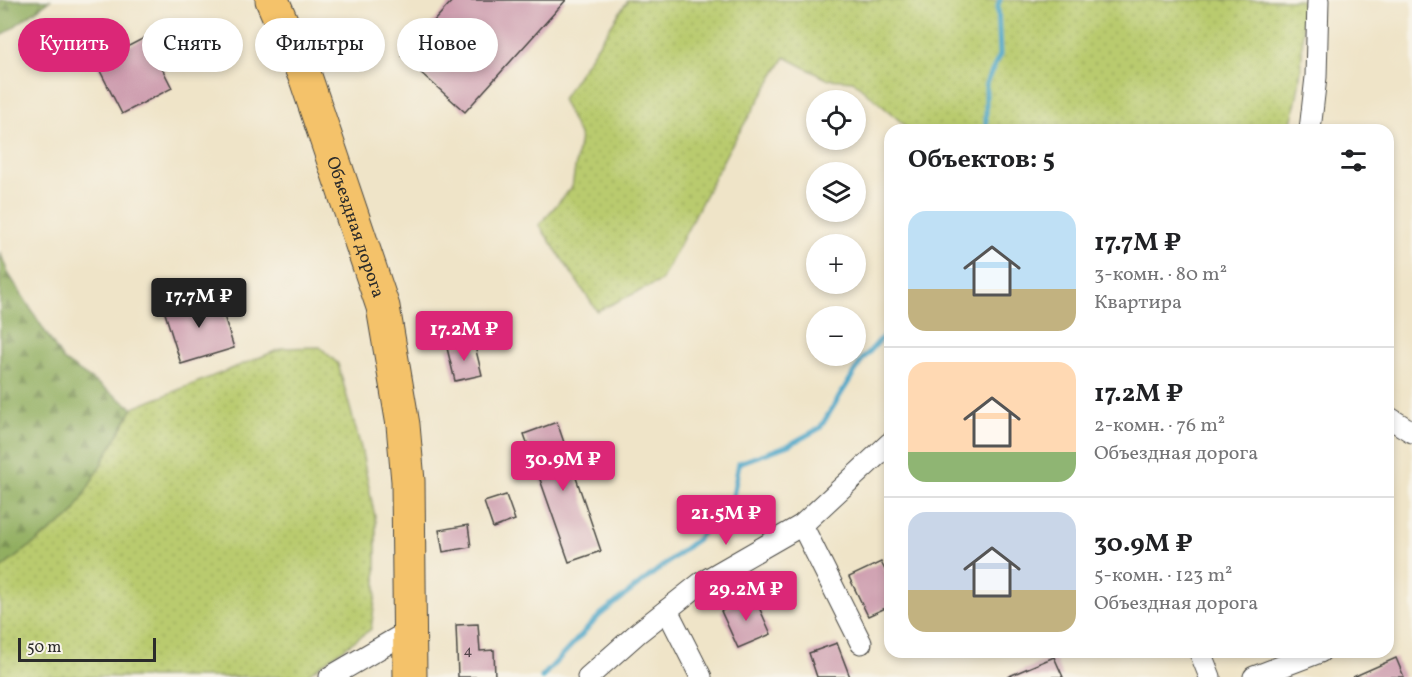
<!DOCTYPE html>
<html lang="ru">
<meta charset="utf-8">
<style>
body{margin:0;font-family:Vollkorn,serif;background:#f6f6f6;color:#202124;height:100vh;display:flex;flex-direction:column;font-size:22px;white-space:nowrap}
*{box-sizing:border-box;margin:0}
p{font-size:20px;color:#757577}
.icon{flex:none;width:33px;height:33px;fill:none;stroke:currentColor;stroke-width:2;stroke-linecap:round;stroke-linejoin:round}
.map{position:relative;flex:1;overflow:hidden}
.sheet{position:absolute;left:884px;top:124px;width:510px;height:534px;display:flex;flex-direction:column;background:#fff;border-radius:18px;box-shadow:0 3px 9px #0003}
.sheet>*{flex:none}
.hud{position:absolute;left:18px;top:18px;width:570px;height:54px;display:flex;gap:12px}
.controls{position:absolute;left:806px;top:90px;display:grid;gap:12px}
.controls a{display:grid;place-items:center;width:60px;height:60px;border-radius:50%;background:#fff;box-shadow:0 3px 9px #0003;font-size:30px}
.scale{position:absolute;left:18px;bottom:15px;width:138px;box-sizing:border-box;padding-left:6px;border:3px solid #2b2b2b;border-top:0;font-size:16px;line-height:21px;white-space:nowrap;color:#2b2b2b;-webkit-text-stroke:4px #f7f3e8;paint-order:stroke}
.price{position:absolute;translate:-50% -51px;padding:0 14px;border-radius:6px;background:#db2777;color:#fff;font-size:20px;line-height:39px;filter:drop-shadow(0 2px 3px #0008)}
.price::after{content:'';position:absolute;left:50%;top:36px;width:18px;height:14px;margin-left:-9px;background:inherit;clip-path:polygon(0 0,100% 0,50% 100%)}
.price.current{background:#222;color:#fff}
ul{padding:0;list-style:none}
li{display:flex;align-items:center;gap:18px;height:150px;padding:0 24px}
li+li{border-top:2px solid #e0e0e0}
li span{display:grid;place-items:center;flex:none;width:168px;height:120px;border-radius:18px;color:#555}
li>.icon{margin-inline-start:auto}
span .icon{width:72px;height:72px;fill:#fffc;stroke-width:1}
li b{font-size:26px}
h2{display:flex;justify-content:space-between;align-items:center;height:72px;padding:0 24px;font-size:26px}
.tag{padding:0 21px;border-radius:27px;background:#fff;box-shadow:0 3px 9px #0003;font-size:21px;line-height:54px}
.tag.current{background:#db2777;color:#fff}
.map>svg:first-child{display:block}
.grass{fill:url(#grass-dots);stroke:#727b4c;stroke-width:1.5}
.forest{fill:url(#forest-firs);stroke:#5e6d46;stroke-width:1.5}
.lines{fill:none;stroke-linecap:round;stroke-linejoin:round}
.stream{stroke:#49a5c7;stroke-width:5}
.building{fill:#cd9cae}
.street-casing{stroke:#484743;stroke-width:23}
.primary-casing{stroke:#484743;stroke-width:35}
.street{stroke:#fff;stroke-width:21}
.primary{stroke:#f4c26a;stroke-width:33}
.labels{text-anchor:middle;stroke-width:4.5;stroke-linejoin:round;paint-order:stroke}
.number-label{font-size:15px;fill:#54474c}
.street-label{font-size:18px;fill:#2b2b2b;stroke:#f7f3e8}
</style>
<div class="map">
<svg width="1412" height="677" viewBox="0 0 1412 677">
<defs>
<pattern id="grass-dots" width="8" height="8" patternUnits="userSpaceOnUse" patternTransform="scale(1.5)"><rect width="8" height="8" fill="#b9cb6e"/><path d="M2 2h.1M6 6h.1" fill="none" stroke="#9fae5f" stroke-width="1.8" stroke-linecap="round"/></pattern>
<pattern id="forest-firs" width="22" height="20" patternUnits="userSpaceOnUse" patternTransform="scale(1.5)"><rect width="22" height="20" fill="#92af61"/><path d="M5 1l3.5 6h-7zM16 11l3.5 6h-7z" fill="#778f50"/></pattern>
</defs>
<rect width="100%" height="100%" fill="#f7f3e8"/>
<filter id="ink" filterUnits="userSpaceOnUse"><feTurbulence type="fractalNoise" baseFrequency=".0167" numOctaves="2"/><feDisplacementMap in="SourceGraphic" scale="12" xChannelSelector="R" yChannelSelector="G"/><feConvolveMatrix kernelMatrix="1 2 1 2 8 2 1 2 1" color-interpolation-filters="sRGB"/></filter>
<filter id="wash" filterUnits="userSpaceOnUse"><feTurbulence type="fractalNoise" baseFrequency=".008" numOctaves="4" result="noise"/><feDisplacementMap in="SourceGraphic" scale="24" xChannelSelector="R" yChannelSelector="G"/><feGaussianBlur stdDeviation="1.35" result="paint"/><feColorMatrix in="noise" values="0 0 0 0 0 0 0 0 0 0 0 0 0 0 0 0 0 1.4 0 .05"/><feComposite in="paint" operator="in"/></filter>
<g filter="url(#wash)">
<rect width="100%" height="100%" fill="#efe4c8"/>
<g class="grass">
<path d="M628,0H1302C1304,46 1302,86 1289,130H908L900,121L853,81L827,79L785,57L729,149L661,281L597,311L539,225L572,187L580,137L562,99Z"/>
<path d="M320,347L338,364L361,448L376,522V594L371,629L304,677H0V569L73,514L133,408L283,348Z"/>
</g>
<g class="forest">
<path d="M0,0H50L0,37Z"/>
<path d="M0,252L8,273L63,360L133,408L73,514L0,569Z"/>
</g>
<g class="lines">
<g class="stream">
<path d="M986,130V83L1000,55L998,5L1000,0"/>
<path d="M542,677L600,615L696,540L732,502L739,463L789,445L820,428L862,360L890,329"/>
</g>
</g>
<g id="blocks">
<g class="building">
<path d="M453,0H566L465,112L402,56Z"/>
<path d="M146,37L172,88L122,114L96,63Z"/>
<path d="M217,293L234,348L181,364L164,310Z"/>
<path d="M474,342L482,375L455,381L447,348Z"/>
<path d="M557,422L601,551L569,562L524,434Z"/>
<path d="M506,495L515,520L493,528L484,502Z"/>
<path d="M468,525L471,547L443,552L439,530Z"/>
<path d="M881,562L890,580V606L868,616L849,577Z"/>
<path d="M754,596L771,634L738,648L721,611Z"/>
<path d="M478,624L480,651L494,650L495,677H458L456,625Z"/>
<path d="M837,643L850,677H817L809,653Z"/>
<path d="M1054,657L1063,677H1007Z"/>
<path d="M1396,658L1404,677H1353Z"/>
</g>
</g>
</g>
<g filter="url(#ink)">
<use href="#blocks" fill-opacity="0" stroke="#484743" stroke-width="1.5"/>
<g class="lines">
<defs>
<g id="street">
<path d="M1310,130L1316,77L1318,0"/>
<path d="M1388,417L1412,432"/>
<path d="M802,525L861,643"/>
<path d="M667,610L701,677"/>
<path d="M1200,652L1210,677"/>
<path d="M330,677L409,631"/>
<path d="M588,677L639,632L701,583L802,525L890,443"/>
<path d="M1254,677L1320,652"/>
</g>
<g id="primary">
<path id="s1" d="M272,0L306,79L383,307L403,425L408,481L410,677"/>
</g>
</defs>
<use href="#street" class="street-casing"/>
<use href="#primary" class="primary-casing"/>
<use href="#street" class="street"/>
<use href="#primary" class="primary"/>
</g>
</g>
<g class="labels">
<g class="number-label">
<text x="468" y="655">4</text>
</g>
<g class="street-label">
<text dy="6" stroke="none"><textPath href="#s1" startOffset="242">Объездная дорога</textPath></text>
</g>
</g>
</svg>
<div class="controls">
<a><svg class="icon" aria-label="locate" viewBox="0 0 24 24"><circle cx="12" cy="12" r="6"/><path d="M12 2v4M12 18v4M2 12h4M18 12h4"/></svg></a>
<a><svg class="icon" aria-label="layers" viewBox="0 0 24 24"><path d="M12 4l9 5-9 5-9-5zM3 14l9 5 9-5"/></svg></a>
<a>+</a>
<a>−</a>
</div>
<div class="scale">50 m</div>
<b class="price current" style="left:199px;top:329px">17.7M ₽</b>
<b class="price" style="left:464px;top:362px">17.2M ₽</b>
<b class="price" style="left:563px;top:492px">30.9M ₽</b>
<b class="price" style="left:726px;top:546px">21.5M ₽</b>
<b class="price" style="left:746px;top:622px">29.2M ₽</b>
<div class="hud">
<a class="tag current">Купить</a>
<a class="tag">Снять</a>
<a class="tag">Фильтры</a>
<a class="tag">Новое</a>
</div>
<section class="sheet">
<h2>Объектов: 5<svg class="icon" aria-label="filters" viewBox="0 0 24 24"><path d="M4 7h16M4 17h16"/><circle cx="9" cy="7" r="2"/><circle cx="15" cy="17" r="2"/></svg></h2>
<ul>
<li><span style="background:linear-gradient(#bfe0f5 65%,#c2b280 0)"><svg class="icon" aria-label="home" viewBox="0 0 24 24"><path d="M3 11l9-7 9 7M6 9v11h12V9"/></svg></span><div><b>17.7M ₽</b><p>3-комн. · 80 m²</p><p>Квартира</p></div></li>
<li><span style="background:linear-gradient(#ffd9b3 75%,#8fb573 0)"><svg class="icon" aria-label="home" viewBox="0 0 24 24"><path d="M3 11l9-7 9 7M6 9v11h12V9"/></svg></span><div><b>17.2M ₽</b><p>2-комн. · 76 m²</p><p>Объездная дорога</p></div></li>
<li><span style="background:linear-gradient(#c9d6e8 65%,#c2b280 0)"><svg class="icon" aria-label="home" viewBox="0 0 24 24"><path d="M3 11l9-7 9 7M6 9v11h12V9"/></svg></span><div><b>30.9M ₽</b><p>5-комн. · 123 m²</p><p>Объездная дорога</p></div></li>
</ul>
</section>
</div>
